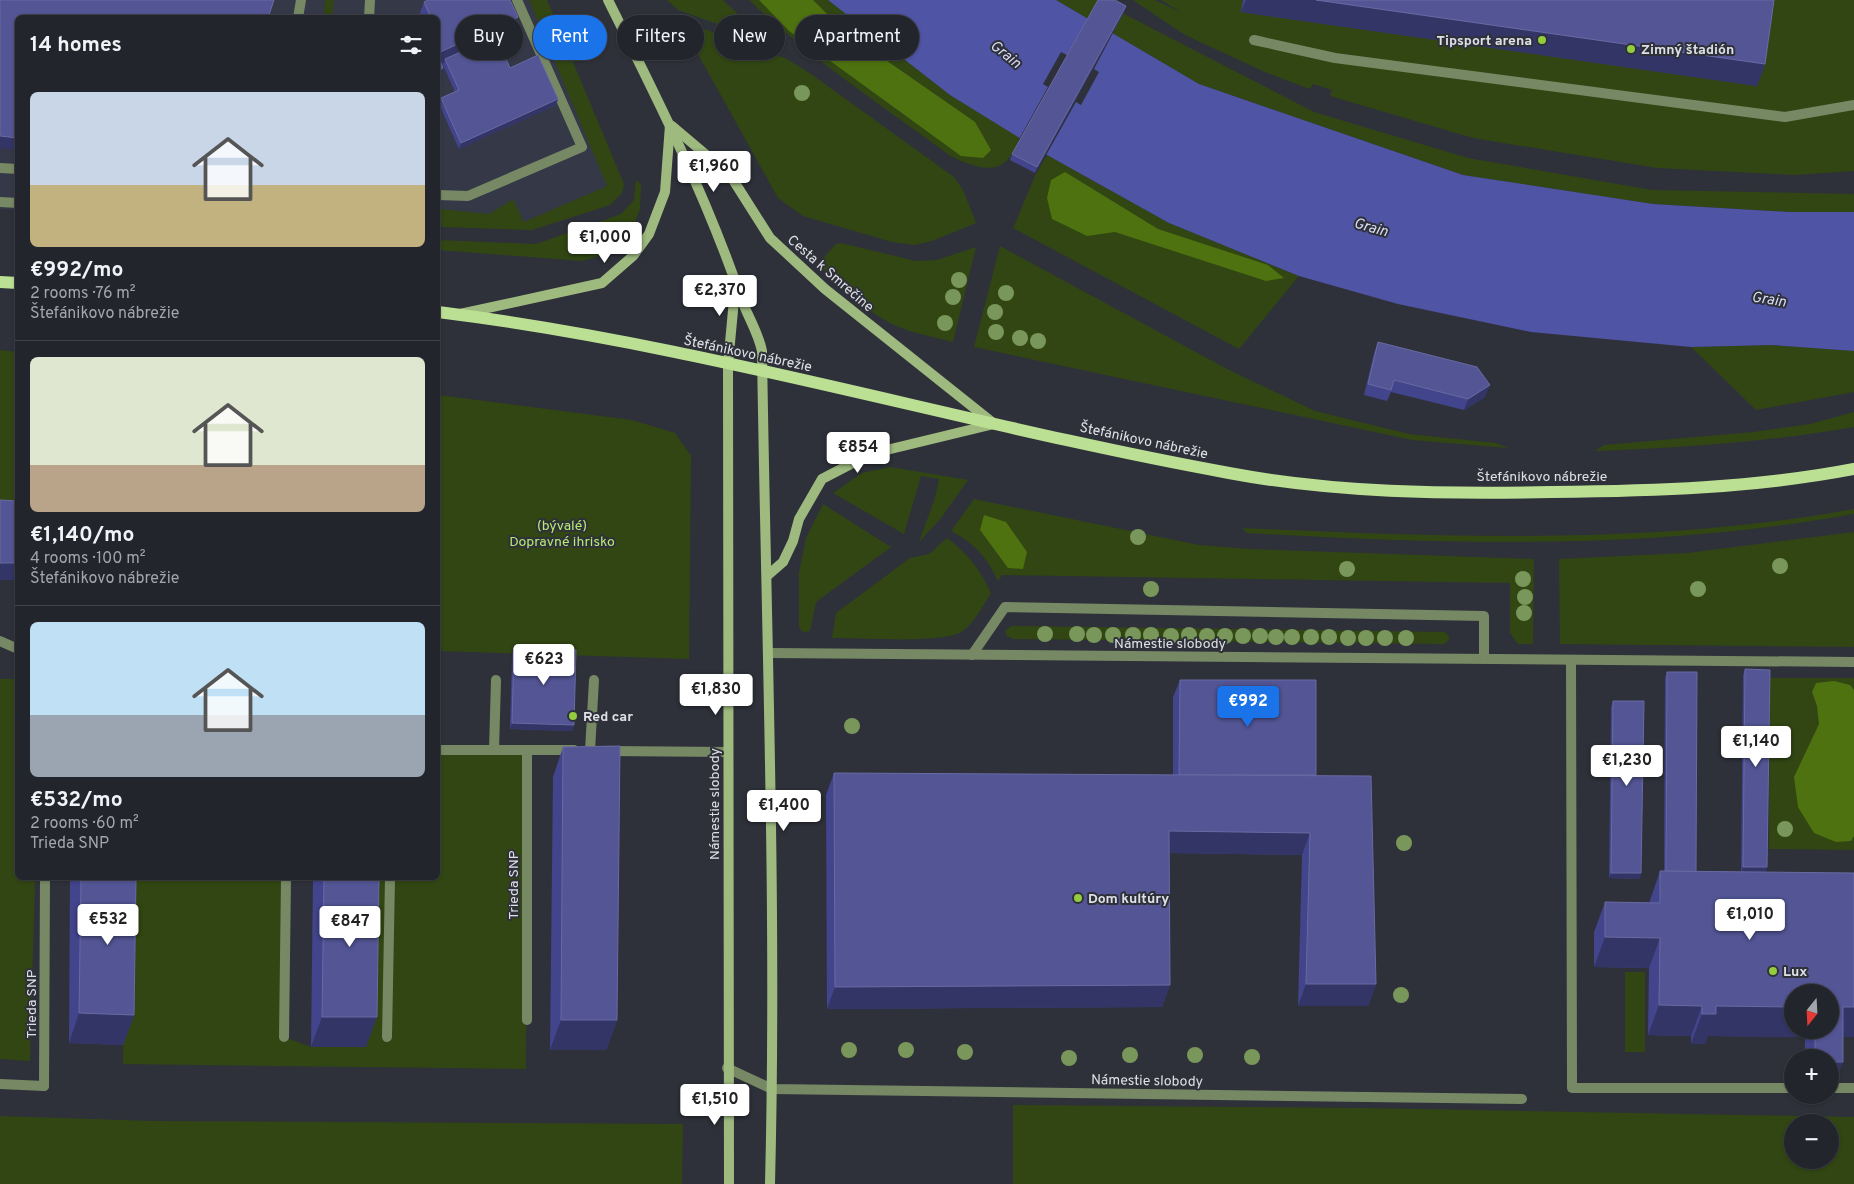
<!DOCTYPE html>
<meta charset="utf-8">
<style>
body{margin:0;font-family:Overpass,sans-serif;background:#2f3138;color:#f1f3f6;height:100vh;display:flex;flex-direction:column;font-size:19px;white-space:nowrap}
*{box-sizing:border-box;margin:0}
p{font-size:16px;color:#a3a5a9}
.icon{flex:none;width:28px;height:28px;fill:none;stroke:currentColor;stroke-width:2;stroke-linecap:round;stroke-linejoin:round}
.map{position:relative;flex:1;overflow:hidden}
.drawer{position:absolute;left:15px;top:15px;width:425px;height:865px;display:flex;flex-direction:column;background:#23252c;border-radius:8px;box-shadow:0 1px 4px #0004,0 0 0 1px #404248}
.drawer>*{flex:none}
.top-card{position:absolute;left:455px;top:15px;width:475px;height:45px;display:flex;gap:10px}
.needle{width:32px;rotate:198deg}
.controls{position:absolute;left:1784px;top:984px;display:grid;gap:10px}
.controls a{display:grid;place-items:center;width:55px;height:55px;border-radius:50%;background:#23252c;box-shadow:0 1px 4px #0004,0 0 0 1px #404248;font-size:25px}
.price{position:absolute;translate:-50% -42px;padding:0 11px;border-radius:5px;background:#fff;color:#222;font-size:16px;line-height:32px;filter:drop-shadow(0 1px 2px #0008)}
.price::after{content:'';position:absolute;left:50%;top:30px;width:15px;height:11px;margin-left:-8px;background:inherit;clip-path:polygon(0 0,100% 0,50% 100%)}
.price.current{background:#1a73e8;color:#fff}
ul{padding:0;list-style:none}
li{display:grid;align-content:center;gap:10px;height:265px;padding:0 15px}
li+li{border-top:1px solid #404248}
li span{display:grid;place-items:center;height:155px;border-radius:8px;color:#555}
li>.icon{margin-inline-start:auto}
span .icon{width:90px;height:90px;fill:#fffc;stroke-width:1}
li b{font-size:21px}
h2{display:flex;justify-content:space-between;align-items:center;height:60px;padding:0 15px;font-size:21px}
.pill{padding:0 18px;border-radius:22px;background:#23252c;box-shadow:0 1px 4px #0004,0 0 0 1px #404248;font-size:18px;line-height:45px}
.pill.current{background:#1a73e8;color:#fff}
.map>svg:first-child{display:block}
.built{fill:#353847}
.green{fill:#314613;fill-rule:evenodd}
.forest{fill:#4e720f}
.water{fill:#4f54a5}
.pier{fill:#2f313a}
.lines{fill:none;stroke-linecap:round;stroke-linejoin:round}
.lane{stroke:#778964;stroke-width:10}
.street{stroke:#778964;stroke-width:10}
.secondary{stroke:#9eba7f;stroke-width:10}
.primary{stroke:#bce093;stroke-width:12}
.tree{fill:#79975a}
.wall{fill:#42448c;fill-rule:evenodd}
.shaded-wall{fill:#333567}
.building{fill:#535595;stroke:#696aa2}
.poi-dot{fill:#93cc3d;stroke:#2f313a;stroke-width:2}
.labels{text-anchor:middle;stroke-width:4;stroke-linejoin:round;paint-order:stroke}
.poi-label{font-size:14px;font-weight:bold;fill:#dfe0e6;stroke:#2f313a;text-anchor:start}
.street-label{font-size:14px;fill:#dfe0e6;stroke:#2f313a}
.park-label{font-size:14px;fill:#b6ea74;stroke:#2f313a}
.water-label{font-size:15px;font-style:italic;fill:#d9ddf4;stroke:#2f313a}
</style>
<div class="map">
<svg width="1854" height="1184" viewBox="0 0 1854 1184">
<rect width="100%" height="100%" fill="#2f313a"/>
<path class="built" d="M0,0H534L616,190L530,226L438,221V18H18L17,210L0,209Z"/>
<g class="green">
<path d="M325,0H334L332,17H324Z"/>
<path d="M529,0H547L624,184L622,193L610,205L532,230L440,227L441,209L489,214L513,199L524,222L607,186Z"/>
<path d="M667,0H723L768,42L678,10Z"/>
<path d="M749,0H828L950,95L1020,138C1016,145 1013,154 1008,159C994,177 964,163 949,155C881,105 810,58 749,0Z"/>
<path d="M1056,0H1097L1314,112L1468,158L1652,190L1854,194V212H1789L1652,204L1463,175L1199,84Z"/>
<path d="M1133,0H1155L1182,13L1161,0H1854V171L1795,175L1657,168L1473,138L1330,96L1332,90L1313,84L1310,89L1267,73L1185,35Z"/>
<path d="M679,20L787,59L811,74L954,177L963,190L976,223L932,241L915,245L892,242L803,216L778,198Z"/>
<path d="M1047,155L1169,223L1299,276L1239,349L1013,228L1035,176Z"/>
<path d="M636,180L641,184L640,209L631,233L614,252L582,261L438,250V240L536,244L621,214L634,200Z"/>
<path d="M841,243L916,261L937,260L976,247L953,342C930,336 904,332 883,319C858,305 839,283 818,264L836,244Z"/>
<path d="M1000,246L1229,370L1315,411L1409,434L1496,443L1508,448L1412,440L974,347Z"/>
<path d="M1771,345L1854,351V392L1756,410L1691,347Z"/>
<path d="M0,350L17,352V518L0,517Z"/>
<path d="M438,395L632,420L675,433L691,456L689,659L438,651Z"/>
<path d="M1854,412V427C1768,442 1682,448 1595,451L1604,445L1753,432L1810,424Z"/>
<path d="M890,467L968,480L941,518L919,542L935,498L939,479L921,476L904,534L833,493L862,473Z"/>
<path d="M974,499L1199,545L1249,549L1534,559L1533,644H1518L1510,633V583L1002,575L998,581C986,556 975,544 951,531Z"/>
<path d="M823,504L891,547L816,602L810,631L803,632L799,627V573L806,538Z"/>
<path d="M1854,509V514C1653,550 1450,545 1247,533L1242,528C1446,537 1652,546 1854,509Z"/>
<path d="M1854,532V647L1560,644L1559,559L1687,553Z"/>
<path d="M947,538C968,554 980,569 991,593C983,605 975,622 963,631C946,644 858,638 832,638L836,613L910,558L929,554Z"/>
<path d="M1012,626L1445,632L1450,638L1445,644L1013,639L1006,635V630Z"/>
<path d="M1770,678H1854V850L1769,849Z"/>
<path d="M0,679H17L18,878H35L30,1061L0,1059Z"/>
<path d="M438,750H527L526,1069L123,1064L125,878H286L284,1037L311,1047L369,878H438Z"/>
<rect x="1625" y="972" width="20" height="80"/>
<path d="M1013,1105L1361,1108L1854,1117V1184H1013ZM1792,1122H1830V1160H1792Z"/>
<path d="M0,1116L152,1121L683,1124L682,1184H0Z"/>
</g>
<g class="forest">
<path d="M759,0H813L844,31L975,122L991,150L983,158L961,156L789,31Z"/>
<path d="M1065,172L1158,229L1268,265L1284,278L1266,281L1115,232L1087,236L1052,219L1047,198L1051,180Z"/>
<path d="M984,515L1006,522L1027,552L1023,569L1008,568L980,530Z"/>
<path d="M1834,681L1850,685L1854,690V836L1851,841L1836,842L1814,833L1798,807L1794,777L1819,724L1817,706L1812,692L1816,683Z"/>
</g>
<path class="water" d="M828,0H1056L1199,84L1463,175L1653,204L1789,212H1854V351L1772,345L1691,347L1531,332L1398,304L1299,276L1169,223L1047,155L950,95Z"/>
<path class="pier" d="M1089,16L1114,31L1094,69L1099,72L1081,105L1076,102L1045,157L1018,141L1048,87L1043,84L1061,52L1067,55Z"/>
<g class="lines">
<g class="lane">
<path d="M298,18L301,0"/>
<path d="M369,18L370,0"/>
<path d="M1254,40L1335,58L1785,117L1854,105"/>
<path d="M0,168L18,169"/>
<path d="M438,195L468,196L582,147L517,0"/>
<path d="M0,202L18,203"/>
<path d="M0,641L18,649"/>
<path d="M769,653L1854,662"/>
<path d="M972,655L1005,607L1484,616V659"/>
<path d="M1571,660L1572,1088H1792"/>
<path d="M438,750H574"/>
<path d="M494,750L496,680"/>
<path d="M590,751L594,680"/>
<path d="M606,751L728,752"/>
<path d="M527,1020V750"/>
<path d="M284,1037L286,878"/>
<path d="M387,1037L390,878"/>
<path d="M727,1068L772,1089L1522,1099"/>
<path d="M44,1086L45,878"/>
<path d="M1832,1088H1854"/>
</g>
<path class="street" d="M0,1084L44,1086"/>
<g class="secondary">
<path d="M608,0C656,96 705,193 740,295C746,314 758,331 762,351C766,629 777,906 770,1184"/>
<path d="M672,126L730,175L770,238L825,289L993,423"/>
<path d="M460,314L602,283L633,256L649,234L665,192L670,125"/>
<path d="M768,575L783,562L793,541L799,519L822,479L870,454L994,424"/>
<path d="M729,1184L728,364L735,289"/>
</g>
<g class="primary">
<path d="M0,282L18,283"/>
<path d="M438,312C705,345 964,425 1229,473C1335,493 1444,494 1552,492C1652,491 1756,488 1854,469"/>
</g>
</g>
<g class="tree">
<circle cx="802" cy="93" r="8"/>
<circle cx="959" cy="280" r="8"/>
<circle cx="1006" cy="293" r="8"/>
<circle cx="953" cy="297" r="8"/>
<circle cx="995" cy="312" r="8"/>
<circle cx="945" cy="323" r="8"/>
<circle cx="996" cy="332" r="8"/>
<circle cx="1020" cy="338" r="8"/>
<circle cx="1038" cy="341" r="8"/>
<circle cx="1138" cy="537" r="8"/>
<circle cx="1780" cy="566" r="8"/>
<circle cx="1347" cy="569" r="8"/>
<circle cx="1523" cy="579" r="8"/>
<circle cx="1151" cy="589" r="8"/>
<circle cx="1698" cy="589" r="8"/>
<circle cx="1525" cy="597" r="8"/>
<circle cx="1524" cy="613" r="8"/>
<circle cx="1045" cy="634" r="8"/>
<circle cx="1077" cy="634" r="8"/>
<circle cx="1094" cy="635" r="8"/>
<circle cx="1113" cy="635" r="8"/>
<circle cx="1133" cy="635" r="8"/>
<circle cx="1151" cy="635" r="8"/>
<circle cx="1189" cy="635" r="8"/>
<circle cx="1171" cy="636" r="8"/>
<circle cx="1207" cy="636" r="8"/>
<circle cx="1225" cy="636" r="8"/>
<circle cx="1243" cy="636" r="8"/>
<circle cx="1260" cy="636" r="8"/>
<circle cx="1276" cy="637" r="8"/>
<circle cx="1292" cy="637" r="8"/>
<circle cx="1311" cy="637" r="8"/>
<circle cx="1329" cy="637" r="8"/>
<circle cx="1348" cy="638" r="8"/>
<circle cx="1366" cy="638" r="8"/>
<circle cx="1385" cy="638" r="8"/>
<circle cx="1406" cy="638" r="8"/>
<circle cx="852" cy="726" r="8"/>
<circle cx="1785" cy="829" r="8"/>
<circle cx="1404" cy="843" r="8"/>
<circle cx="1401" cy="995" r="8"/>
<circle cx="849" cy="1050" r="8"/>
<circle cx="906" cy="1050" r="8"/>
<circle cx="965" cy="1052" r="8"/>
<circle cx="1130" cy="1055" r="8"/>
<circle cx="1195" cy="1055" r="8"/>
<circle cx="1252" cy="1057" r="8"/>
<circle cx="1069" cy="1058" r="8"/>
</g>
<g class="wall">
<path d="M1243,0H1774L1765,64L1757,86L1241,12Z"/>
<path d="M424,2L518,17L511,34L497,40L510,68L558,99L556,105L459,149L439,104L441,98L455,92L443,65L442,66L443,68L438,84V18H418Z"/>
<path d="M1126,6L1124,12L1035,173L1010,160L1012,154Z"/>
<path d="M1378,342L1485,397L1464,410L1391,392L1387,401L1364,395L1374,353Z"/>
<path d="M514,648L574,725L572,731L510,729L512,654Z"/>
<path d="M1745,669L1766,872L1854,1037H1843L1832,1092H1830V1058H1805V1037L1708,1036L1705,1044H1691V1036L1648,1035L1649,968L1594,967V932L1605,902L1649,903L1660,871H1664L1665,678L1667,672L1696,872H1741L1743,675ZM1830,992V1030H1792Z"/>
<path d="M1180,680L1316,775L1376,984L1368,1006H1298L1302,855L1169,853L1170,985L1162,1007L827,1009L826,795L834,773L1173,775V697Z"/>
<path d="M1613,701L1641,873L1639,879L1609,878L1611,707Z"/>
<path d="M563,747L617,1020L606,1050H550L553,777Z"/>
<path d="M70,878H136L134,1015L123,1045L69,1043Z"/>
<path d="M313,878H379L366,1047H311Z"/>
</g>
<g class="shaded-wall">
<path d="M1246,0H1316L1765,64L1757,86L1241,12Z"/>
<path d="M1126,6L1124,12L1035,173L1037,167Z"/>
<path d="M518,17L511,34L447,63L445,59L443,65L438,68V53Z"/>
<path d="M443,68L438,84V71Z"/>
<path d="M558,99L556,105L459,149L461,143Z"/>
<path d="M0,136L18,138V150L0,148Z"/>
<path d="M1490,385L1485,397L1464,410L1468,399Z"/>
<rect x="0" y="563" width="18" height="17"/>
<path d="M512,723L574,725L572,731L510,729Z"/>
<path d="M1169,831L1310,833L1302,855L1161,853Z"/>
<path d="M1743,867H1767L1765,873H1741Z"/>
<path d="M1611,873H1641L1639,879L1609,878Z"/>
<path d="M1605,937L1660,938L1649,968L1594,967Z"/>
<path d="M1306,984H1376L1368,1006H1298Z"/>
<path d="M1170,985L1162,1007L827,1009L835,987Z"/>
<path d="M1659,1005L1702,1006L1691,1036L1648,1035Z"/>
<path d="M1716,1006L1792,1007V1030H1807L1805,1037L1708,1036L1705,1044H1691L1702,1014Z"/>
<path d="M1843,1007H1854V1037H1832Z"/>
<path d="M79,1013L134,1015L123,1045L69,1043Z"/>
<path d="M322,1017H377L366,1047H311Z"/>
<path d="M561,1020H617L606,1050H550Z"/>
<path d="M1830,1062H1843L1832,1092H1830Z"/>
</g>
<g class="building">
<path d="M0,0H274L268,18H18V138L0,136Z"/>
<path d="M428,0H510L518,17L438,53V18H428L430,16L424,2Z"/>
<path d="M1098,0H1115L1126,6L1037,167L1012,154Z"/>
<path d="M1316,0H1774L1765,64Z"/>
<path d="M496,36L510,68L538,55L558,99L461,143L441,98L459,90L445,59Z"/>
<path d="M438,55L443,68L438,71Z"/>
<path d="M1378,342L1477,367L1490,385L1468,399L1394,380L1391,390L1368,384Z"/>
<path d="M0,500L18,501V563H0Z"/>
<path d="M514,648L576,650L574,725L512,723Z"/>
<path d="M1745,669L1770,670L1767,867H1743Z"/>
<path d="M1667,672H1697L1696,872L1666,871Z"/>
<path d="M1180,680H1316V775H1179Z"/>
<path d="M1613,701H1644L1641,873H1611Z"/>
<path d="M620,746L617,1020H561L563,747Z"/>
<path d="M834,773L1371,776L1376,984H1306L1310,833L1169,831L1170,985L835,987Z"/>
<path d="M1660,871L1854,873V1007H1843V1062H1830V1058H1815V1030H1830V992H1792V1007L1716,1006V1014H1702V1006L1659,1005L1660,938L1605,937V902L1660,903Z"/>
<path d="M81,878H136L134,1015L79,1013Z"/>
<path d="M324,878H379L377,1017H322Z"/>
</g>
<g class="poi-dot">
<circle cx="1542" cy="40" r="5"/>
<circle cx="1631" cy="49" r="5"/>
<circle cx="573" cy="716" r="5"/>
<circle cx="1078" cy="898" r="5"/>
<circle cx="1773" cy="971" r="5"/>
</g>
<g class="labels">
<g class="poi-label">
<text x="1532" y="45" text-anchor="end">Tipsport arena</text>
<text x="1641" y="54">Zimný štadión</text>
<text x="583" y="721">Red car</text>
<text x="1088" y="903">Dom kultúry</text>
<text x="1783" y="976">Lux</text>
</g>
<g class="street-label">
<text transform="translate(831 273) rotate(41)" y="5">Cesta k Smrečine</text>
<text transform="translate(748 353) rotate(12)" y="5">Štefánikovo nábrežie</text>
<text transform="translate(1144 440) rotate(12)" y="5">Štefánikovo nábrežie</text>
<text x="1542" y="481">Štefánikovo nábrežie</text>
<text x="1170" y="648">Námestie slobody</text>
<text transform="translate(714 804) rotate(-90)" y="5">Námestie slobody</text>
<text transform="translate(513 885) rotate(-90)" y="5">Trieda SNP</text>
<text transform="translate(31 1004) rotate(-90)" y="5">Trieda SNP</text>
<text transform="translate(1147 1080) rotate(1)" y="5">Námestie slobody</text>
</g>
<g class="park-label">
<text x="562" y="530">(bývalé)<tspan x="562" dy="16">Dopravné ihrisko</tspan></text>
</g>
<g class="water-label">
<text transform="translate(1006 54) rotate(39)" y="5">Grain</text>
<text transform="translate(1371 227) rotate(16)" y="5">Grain</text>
<text transform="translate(1769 299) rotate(9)" y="5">Grain</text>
</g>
</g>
</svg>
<div class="controls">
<a><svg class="needle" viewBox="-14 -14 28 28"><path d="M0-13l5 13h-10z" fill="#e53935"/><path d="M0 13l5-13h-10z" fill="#a3a5a9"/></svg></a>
<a>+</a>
<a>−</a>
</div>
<b class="price" style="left:714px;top:193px">€1,960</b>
<b class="price" style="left:605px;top:264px">€1,000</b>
<b class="price" style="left:720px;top:317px">€2,370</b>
<b class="price" style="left:858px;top:474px">€854</b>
<b class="price" style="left:544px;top:686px">€623</b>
<b class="price" style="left:716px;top:716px">€1,830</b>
<b class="price current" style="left:1248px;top:728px">€992</b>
<b class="price" style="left:1756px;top:768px">€1,140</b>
<b class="price" style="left:1627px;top:787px">€1,230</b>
<b class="price" style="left:784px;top:832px">€1,400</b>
<b class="price" style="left:1750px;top:941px">€1,010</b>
<b class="price" style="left:108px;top:946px">€532</b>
<b class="price" style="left:350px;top:948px">€847</b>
<b class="price" style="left:715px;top:1126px">€1,510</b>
<div class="top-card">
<a class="pill">Buy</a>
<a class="pill current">Rent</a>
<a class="pill">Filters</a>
<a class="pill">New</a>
<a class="pill">Apartment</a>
</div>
<section class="drawer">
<h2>14 homes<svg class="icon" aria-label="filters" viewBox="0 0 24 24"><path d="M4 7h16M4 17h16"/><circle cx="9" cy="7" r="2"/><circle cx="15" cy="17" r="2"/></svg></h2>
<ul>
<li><span style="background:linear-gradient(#c9d6e8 60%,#c2b280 0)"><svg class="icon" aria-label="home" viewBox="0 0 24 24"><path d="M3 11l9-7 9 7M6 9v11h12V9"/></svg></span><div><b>€992/mo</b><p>2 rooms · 76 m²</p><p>Štefánikovo nábrežie</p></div></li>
<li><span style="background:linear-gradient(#dfe7d0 70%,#b9a48a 0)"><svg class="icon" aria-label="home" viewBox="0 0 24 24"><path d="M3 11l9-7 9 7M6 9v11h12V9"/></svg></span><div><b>€1,140/mo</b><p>4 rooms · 100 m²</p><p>Štefánikovo nábrežie</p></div></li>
<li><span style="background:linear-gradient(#bfe0f5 60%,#9aa5b1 0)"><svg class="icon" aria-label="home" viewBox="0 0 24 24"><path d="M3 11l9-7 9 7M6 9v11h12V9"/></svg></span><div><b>€532/mo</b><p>2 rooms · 60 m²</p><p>Trieda SNP</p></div></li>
</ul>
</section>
</div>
